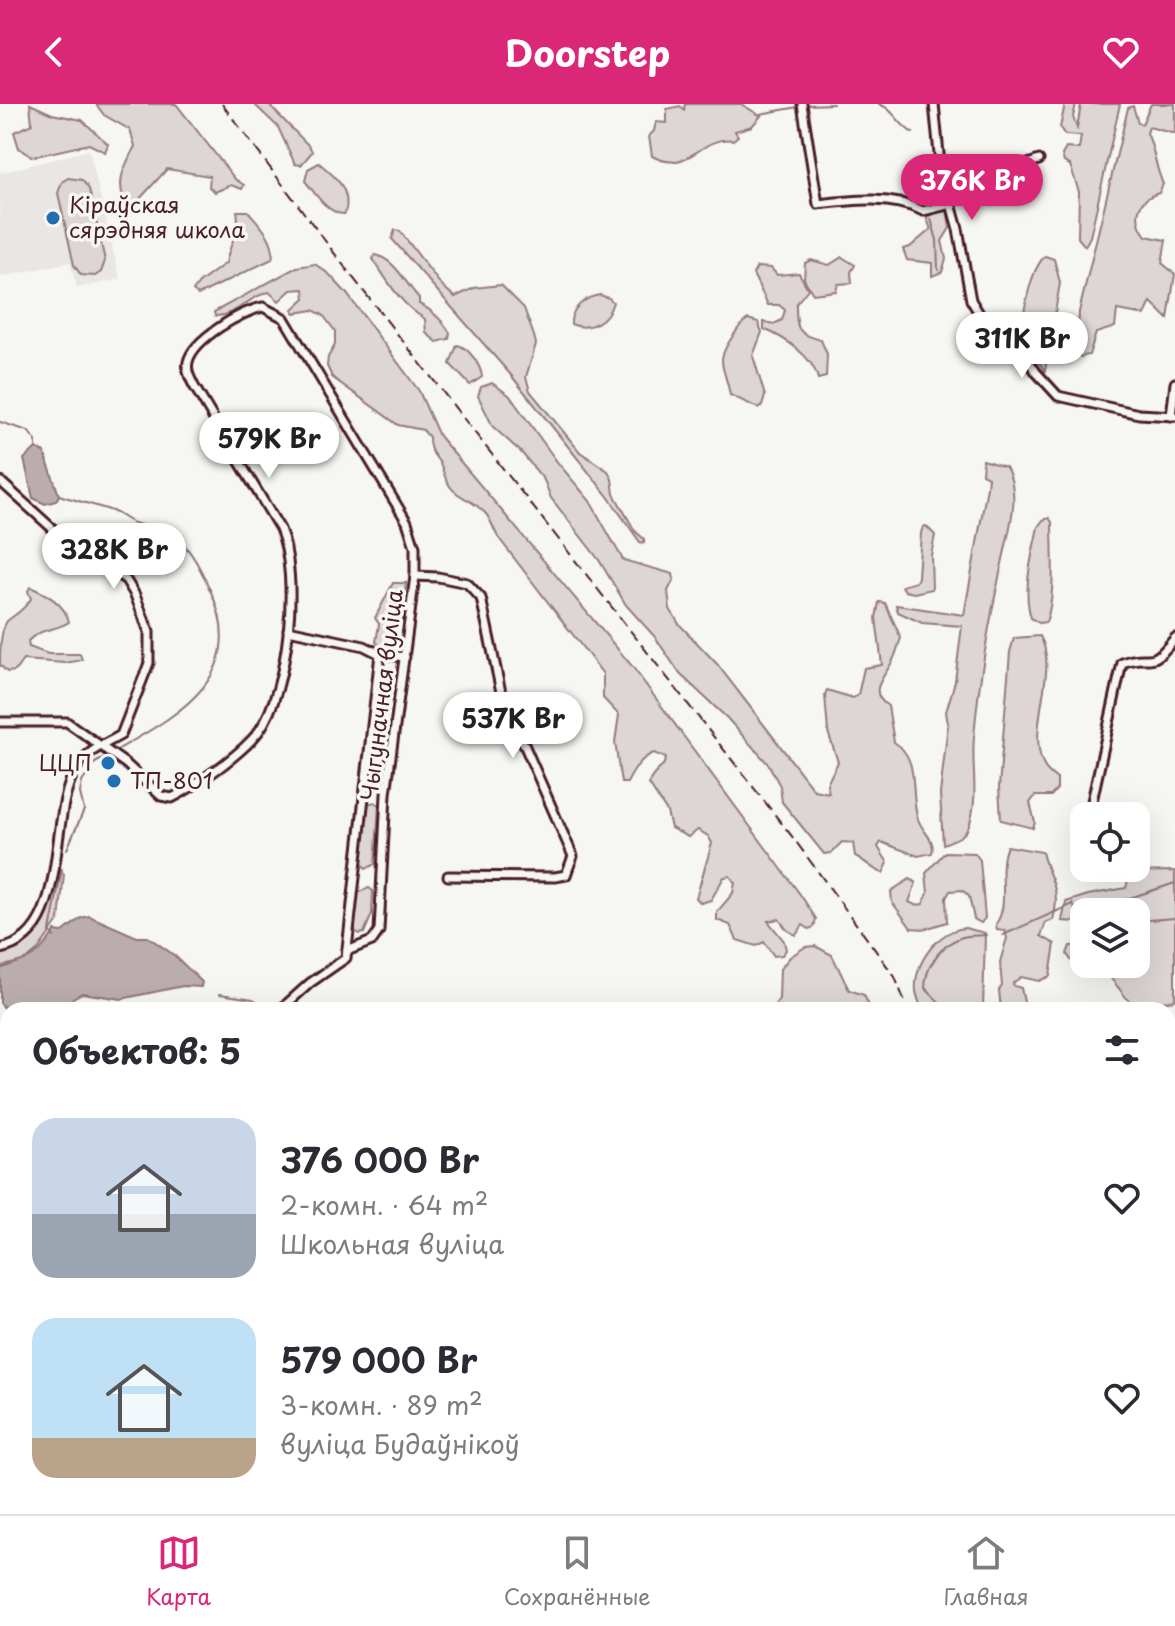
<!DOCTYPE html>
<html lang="ru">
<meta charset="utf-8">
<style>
body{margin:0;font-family:"Playpen Sans",sans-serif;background:#f7f7f7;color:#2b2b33;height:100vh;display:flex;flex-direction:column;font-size:30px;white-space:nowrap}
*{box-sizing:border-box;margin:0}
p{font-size:26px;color:#7c7c81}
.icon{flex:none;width:44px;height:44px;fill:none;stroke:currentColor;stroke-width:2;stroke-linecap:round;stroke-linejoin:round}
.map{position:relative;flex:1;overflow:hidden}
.drawer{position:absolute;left:0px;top:898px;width:1176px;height:512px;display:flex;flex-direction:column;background:#fff;border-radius:24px 24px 0 0;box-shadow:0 8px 32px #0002}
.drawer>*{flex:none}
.buttons{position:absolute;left:1070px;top:698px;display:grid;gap:16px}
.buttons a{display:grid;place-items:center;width:80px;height:80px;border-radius:16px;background:#fff;box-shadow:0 8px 32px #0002;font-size:40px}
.price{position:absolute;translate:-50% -68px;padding:0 18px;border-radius:28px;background:#fff;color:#222;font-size:26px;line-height:52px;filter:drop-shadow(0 2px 4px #0008)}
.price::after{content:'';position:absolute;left:50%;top:48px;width:24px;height:18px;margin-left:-12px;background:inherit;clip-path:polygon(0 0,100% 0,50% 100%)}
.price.selected{background:#db2777;color:#fff}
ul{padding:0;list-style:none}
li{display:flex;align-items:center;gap:24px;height:200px;padding:0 32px}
li span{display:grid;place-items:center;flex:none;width:224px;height:160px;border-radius:24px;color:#555}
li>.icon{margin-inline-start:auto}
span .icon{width:96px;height:96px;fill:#fffc;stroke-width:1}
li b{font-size:34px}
h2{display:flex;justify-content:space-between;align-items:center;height:96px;padding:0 32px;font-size:34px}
header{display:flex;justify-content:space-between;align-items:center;height:104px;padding:0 32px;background:#db2777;color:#fff;font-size:36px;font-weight:700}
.tab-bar{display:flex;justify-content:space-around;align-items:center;height:112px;border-top:2px solid #e1e1e2;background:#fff;font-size:22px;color:#7c7c81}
.tab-bar a{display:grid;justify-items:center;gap:4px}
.tab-bar .selected{color:#db2777}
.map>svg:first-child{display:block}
.built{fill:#e9e6e3}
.green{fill:#ddd6d5;stroke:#947a80;stroke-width:2}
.water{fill:#bbadae;stroke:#8e747a;stroke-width:2}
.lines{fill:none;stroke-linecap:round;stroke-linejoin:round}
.stream{stroke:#8e747a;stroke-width:2}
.minor-casing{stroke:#4a1f2b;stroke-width:13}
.minor{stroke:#f6f6f2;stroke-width:7}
.rail{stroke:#4a1f2b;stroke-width:2;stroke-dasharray:12 6;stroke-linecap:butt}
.poi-dot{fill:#1f6fb2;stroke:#f6f6f2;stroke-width:3}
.labels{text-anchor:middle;stroke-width:7;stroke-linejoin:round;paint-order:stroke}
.poi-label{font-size:22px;fill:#4a1f2b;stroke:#f6f6f2;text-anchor:start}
.street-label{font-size:22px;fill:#4a1f2b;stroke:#f6f6f2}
</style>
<header><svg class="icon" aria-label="back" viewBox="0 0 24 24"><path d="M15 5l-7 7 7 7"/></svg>Doorstep<svg class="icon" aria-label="heart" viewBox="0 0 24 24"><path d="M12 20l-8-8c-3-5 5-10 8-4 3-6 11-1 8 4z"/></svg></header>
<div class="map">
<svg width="1175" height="1410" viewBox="0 0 1175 1410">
<rect width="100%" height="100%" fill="#f6f6f2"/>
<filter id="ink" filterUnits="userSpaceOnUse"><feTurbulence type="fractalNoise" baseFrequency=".0125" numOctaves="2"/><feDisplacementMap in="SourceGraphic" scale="16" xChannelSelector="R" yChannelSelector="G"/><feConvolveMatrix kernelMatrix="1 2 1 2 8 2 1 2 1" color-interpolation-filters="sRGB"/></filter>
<g filter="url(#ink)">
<path class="built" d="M89,46L120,175L77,184L70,158L0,173V69Z"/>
<g class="green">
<path d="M30,0L52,10L82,16L108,40L105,48L89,40L32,53L19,44L14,28L32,20Z"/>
<path d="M96,0H176L235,75L244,81L242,85L231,81L215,88L209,83L210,72L167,65L137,98L126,101C115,77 124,64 135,42L130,26L104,11Z"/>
<path d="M254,0H268L310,43L312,48L301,61L295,60L278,23Z"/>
<path d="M685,0H741L761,12L752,22L735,27L738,32L733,36C700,31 689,72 652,52L649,32L654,27L656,18L667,19V5L680,2L684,6Z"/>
<path d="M1065,0H1076L1073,13L1077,24L1081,0H1120L1090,133L1085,142L1078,134L1079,88L1070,61L1064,58L1062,51L1066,44L1079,45L1081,32L1065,31L1060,24Z"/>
<path d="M1151,0H1175V30L1149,23L1147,29C1155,46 1155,63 1163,80L1159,89C1137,95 1132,114 1146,132L1166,136L1162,159L1175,170L1168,215L1151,198L1145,211L1117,206L1115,223L1096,229L1089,251L1080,253L1077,249L1079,208L1128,4L1133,2L1138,19L1142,20Z"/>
<path d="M319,59C336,73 352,86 345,110C328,111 315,89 305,77L308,65Z"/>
<path d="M68,74L82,76L89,85L105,157L101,168L95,172L81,171L74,161L58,89L62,78Z"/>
<path d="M947,105L950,124L942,137L946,155L942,168L932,172V159L907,156L903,145L910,143L931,125L926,113Z"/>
<path d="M237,107H248C259,120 277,137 272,155L198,191L193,187L199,179L226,159C229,141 241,125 237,107Z"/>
<path d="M395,126L400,127L441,181L455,193L474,184L501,181L524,204L534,232L536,240L526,273L530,287L580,348L608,367L612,375L614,390L635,427L644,435V439L640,438L607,391L510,270L392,135Z"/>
<path d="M375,151C394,154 406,180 419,194V200C431,205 444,218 450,229L449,235L437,238L426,229L425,215C401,201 388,178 373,155Z"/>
<path d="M1045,152L1054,155L1060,179L1045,267L1021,231C1023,210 1030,166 1045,152Z"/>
<path d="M842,153L855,161L851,168L852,179L838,180L836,187L813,190L804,175L805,159L811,156L829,161Z"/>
<path d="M315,160L330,171L347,190L419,287L439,332L632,562L802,793L816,815L814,823L809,825L803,821L796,831L787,826L779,815L768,817L784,837L786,846L782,851L774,852L764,838L756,842L737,836L730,821L717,816V808L733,789L735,779L730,772L724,773L711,796L701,799L696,794L712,739L708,732L698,726L688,733L671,724L667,708L649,680C651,668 664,666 666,654L654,649C639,655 634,666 627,679H621L615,638L619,611L603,594V570L498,433C494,426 491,416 486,410C467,389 452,397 443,367C440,352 429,354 429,333L423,326L398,321L332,273L327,262L328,253L335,241V227L323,211L313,206L294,209L293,205L305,194L304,185L291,186L279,197L269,188C249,192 235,213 215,212L214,208L297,163Z"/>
<path d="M757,163L771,164L777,171L799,169L808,185L796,200C796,228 798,229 821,236L827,250L826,273L818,275C813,252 785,234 764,225V218L774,220L782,216L785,206L779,201H768L753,170Z"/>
<path d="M600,191L609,194L613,198C608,217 589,228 571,220C570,205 585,193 600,191Z"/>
<path d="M748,215L758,218L762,228L753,252L765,292L762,302L758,304L730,291C724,258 713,260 735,229C739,223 741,219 748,215Z"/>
<path d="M457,241C469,243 481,262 482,273L470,281L450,260Z"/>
<path d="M492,279L509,291L558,359L590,397L623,456L673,470L674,475L668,487L670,505L679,520L717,560L814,686L829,689L827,680L838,658L828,628L825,591L827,586L853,594L858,591L864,564L882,561L876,514L879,498L885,499L901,534C898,542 896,551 892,558C883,575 867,588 888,602L894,638C921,655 909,688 918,715C922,728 936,735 932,749L918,752L881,738L878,743L888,759L883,769C872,766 866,757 855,752L853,739L842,738L831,749L824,750L782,698L780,682L769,661L727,614L680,570L655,533L626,501L599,456L551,394L544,376L521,348L493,323L478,292L481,283Z"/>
<path d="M983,356L1006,363C1020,388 1011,419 1005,446C991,508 979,570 974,633C971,662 979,690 970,719C966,733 956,735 943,740L940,690L948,620L946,608L955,577L962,522L922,519L898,508L896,501L964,511L987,383L988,373L982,370Z"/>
<path d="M1049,414L1052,418C1052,446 1056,492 1046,518L1039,519L1031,514C1022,486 1032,452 1038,423L1043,416Z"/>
<path d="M926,422L935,431L931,451L932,485L914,489L905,487L902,482L916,478L918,473L921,429L923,423Z"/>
<path d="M393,479H406L402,517L394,515L389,519L387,538L395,545L382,543L376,538L379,520L375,514Z"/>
<path d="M30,483C47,490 65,500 69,518C55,527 40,524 28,537L29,543L48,550H80L82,556L65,559L23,556L15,567L7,568L0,561C0,548 0,527 7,517C16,510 24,506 31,495L28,487Z"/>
<path d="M1040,532C1060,567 1025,624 1044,662C1046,666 1053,672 1057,675V685L1051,692H1035L1030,699L1035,718L1033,724L1001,716L999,683L1010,548L1014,534Z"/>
<path d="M375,698L379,701L375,760L366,765L360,756L367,700Z"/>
<path d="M1007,742L1042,748C1048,775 1062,781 1053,816L1046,818L1041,832L1055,840L1050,872L1039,877L1021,873L1013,879L1014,882L1021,884L1024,898L1021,906H1001L999,886L1002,882L1000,858L1007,834L1005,827L997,826L996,820C1011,798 996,767 1007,742Z"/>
<path d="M945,748L975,749L980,756L985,814L981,819L974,815L969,792L962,786L950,787L946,794L947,818L925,825L911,824L892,798L891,787L910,775L916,779L909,798L915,801L923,800L928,789L926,769Z"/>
<path d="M58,764L64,770L59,816L37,847L26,856L0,863V848C40,840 47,802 54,767Z"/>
<path d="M1175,767V896L1133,902L1109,872L1073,859L1067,850L1070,842L1084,841V860H1136V808H1084V823L1077,818L1062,817L1066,798L1088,791L1126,784L1130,768Z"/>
<path d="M369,784L373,787L372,810L364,829L359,830L355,827L354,790Z"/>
<path d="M965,824L985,829L983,906H922C920,900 917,893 916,887C913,860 938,826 965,824Z"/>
<path d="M815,842L832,851L849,886L864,891L871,906H771L779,895L780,865L790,853L805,843Z"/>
<path d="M884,1402H980V1410H881Z"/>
</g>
<g class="water">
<path d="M36,344L44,348L59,391L56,397L45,400L33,394L24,355Z"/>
<path d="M89,812L137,833H148L174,851L202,878L201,883L183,882L121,895L82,889L73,894L66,906H6L0,899V865C32,852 33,859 55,827L63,828L81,814Z"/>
</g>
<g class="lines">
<g class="stream">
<path d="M879,0C895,6 898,21 913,29"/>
<path d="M807,1L833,0"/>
<path d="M760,10L798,3"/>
<path d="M1015,61L1021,58"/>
<path d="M927,102L930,90L943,83"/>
<path d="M931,115L937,136L938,166"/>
<path d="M0,318L28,327L36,337V344"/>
<path d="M59,391C77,397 95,401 112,407C120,410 126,416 134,419C148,424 167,426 179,436C194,449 203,471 211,488C250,573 177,611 117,646"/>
<path d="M67,745L84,706L80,689L82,678L95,659L106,653"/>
<path d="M1088,808L1175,779"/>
<path d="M1136,817L1175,814"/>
<path d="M1003,831L1073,800L1077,811L1084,816"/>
<path d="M54,833L50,827L62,765"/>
<path d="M220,890L253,895L272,906"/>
<path d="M947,906L925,884C925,864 940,841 960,834C967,831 978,832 986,831"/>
<path d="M0,1306L8,1305"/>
<path d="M296,1409L297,1402"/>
<path d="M845,1410L854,1402"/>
</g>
<defs>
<g id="minor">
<path d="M802,0L818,100C853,96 891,91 923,107L951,100"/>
<path d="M934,0L940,60L958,125L971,196L980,211L1013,233L1036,268L1058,292L1139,310L1175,312"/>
<path d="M949,88L1039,56"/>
<path d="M1171,312L1175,279"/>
<path d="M0,377L54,426L126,476L135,491L149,528V559L121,631C104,641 88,646 77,663C46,712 72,831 0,845"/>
<path d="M415,472L438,473L467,479L481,494L501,588L573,752L566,771L555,773L448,772"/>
<path d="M380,550L405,553"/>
<path d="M0,618H67L126,660L161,692L172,694C197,681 243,649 259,627C289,585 300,471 280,425L194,282C190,274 186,267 188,258C193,235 242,207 263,203L284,214L407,418L415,443V472L386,690L379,827L372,837L347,847"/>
<path d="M1091,702L1122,559C1154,547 1147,569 1175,534"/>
<path d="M280,906L310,879L346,854L380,550L364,542L288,526"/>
<path d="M1168,918H1175"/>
<path d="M0,938L8,940"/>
<path d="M1168,1013H1175"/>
<path d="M0,1043L8,1046"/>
<path d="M1168,1114H1175"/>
<path d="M0,1162L8,1161"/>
<path d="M1101,1402V1410"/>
</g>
</defs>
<use href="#minor" class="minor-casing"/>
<use href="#minor" class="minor"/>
<g class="rail">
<path d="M222,0L347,166L794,735L895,873L908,906"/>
<path d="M1000,1402V1410"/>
</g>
</g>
</g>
<g class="poi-dot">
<circle cx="53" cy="114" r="8"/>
<circle cx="108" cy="659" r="8"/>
<circle cx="114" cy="677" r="8"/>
</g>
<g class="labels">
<g class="poi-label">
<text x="69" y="109">Кіраўская<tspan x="69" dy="25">сярэдняя школа</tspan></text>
<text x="92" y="667" text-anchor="end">ЦЦП</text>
<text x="130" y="685">ТП-801</text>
</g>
<g class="street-label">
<text transform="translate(382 591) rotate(-83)" y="8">Чыгуначная вуліца</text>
</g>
</g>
</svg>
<div class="buttons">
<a><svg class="icon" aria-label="locate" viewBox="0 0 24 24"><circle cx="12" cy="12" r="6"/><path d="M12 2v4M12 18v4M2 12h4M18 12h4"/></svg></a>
<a><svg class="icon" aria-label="layers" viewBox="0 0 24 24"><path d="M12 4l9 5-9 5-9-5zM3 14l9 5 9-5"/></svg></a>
</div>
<b class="price selected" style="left:972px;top:118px">376K Br</b>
<b class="price" style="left:1022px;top:276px">311K Br</b>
<b class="price" style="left:269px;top:376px">579K Br</b>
<b class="price" style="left:114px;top:487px">328K Br</b>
<b class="price" style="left:513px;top:656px">537K Br</b>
<section class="drawer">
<h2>Объектов: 5<svg class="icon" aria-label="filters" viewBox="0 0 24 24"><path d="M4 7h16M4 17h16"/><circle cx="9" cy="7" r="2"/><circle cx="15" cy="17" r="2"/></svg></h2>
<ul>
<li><span style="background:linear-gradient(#c9d6e8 60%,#9aa5b1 0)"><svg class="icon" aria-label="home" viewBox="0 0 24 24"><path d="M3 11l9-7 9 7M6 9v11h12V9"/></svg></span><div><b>376 000 Br</b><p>2-комн. · 64 m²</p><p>Школьная вуліца</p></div><svg class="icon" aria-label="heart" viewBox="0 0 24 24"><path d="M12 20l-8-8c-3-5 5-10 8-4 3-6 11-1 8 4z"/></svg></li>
<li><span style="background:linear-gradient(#bfe0f5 75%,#b9a48a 0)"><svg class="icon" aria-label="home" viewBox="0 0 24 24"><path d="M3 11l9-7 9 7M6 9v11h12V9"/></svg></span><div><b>579 000 Br</b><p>3-комн. · 89 m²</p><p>вуліца Будаўнікоў</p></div><svg class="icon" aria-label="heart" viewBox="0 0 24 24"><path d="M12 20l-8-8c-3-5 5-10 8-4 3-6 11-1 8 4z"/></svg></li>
</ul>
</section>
</div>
<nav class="tab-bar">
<a class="selected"><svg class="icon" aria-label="map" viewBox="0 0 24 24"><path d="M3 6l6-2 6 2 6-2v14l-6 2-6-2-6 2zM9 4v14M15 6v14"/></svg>Карта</a>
<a><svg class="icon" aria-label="saved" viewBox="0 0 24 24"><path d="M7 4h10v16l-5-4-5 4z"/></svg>Сохранённые</a>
<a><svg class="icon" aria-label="home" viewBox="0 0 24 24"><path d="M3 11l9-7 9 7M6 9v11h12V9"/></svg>Главная</a>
</nav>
